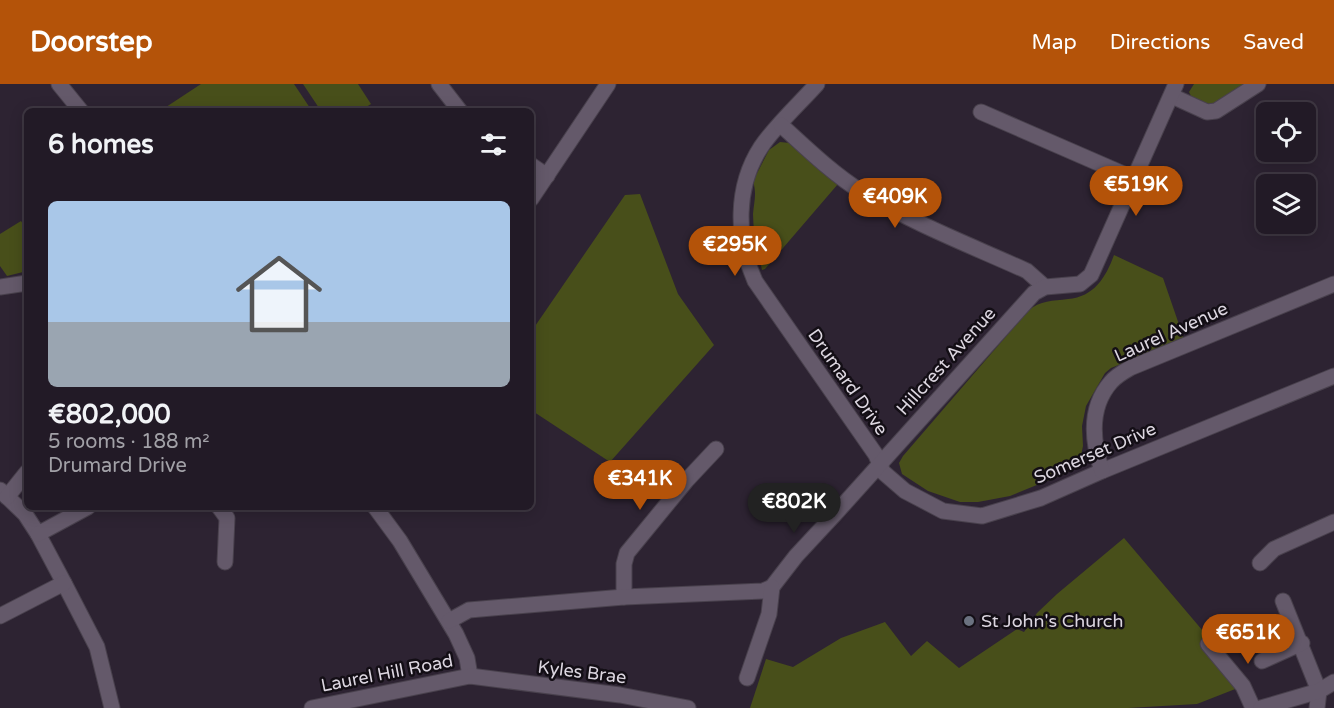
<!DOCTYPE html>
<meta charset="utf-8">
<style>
body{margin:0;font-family:"Varela Round",sans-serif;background:#2e2732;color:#f1f3f6;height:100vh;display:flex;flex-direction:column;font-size:22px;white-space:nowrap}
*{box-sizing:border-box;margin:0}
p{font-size:20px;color:#a2a1a7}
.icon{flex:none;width:33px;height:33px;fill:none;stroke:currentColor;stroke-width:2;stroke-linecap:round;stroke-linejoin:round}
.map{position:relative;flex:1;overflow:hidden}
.sheet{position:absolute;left:24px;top:24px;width:510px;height:402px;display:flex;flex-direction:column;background:#221a26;border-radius:9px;box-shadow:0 3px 15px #0003,0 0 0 2px #3f3843}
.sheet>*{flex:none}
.fabs{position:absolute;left:1256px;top:18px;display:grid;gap:12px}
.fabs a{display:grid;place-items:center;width:60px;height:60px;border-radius:9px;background:#221a26;box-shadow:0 3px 15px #0003,0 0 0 2px #3f3843;font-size:30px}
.price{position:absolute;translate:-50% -51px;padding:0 14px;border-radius:21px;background:#b45309;color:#fff;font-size:20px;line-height:39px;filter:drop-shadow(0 2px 3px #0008)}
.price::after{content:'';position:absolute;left:50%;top:36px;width:18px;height:14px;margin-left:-9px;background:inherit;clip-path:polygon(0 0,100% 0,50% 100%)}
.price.active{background:#222;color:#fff}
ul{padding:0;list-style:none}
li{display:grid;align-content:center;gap:12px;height:318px;padding:0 24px}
li span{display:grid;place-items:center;height:186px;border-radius:9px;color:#555}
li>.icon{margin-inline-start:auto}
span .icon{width:108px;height:108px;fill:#fffc;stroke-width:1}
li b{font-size:26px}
h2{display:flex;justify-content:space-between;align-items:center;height:72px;padding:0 24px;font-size:26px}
header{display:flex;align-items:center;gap:36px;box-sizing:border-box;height:84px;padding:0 30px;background:#b45309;color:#fff}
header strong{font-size:28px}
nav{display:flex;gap:33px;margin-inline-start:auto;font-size:21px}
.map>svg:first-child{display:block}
.green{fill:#484f1a}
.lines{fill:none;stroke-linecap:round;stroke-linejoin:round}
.minor-casing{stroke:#49414d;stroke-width:17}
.minor{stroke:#64596a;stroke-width:15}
.worship-dot{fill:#6b7280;stroke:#130e15;stroke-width:2}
.labels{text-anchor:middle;stroke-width:5;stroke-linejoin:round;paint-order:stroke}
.street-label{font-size:18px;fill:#dcd6e0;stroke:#130e15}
.poi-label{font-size:18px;fill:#dcd6e0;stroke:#130e15;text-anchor:start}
</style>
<header>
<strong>Doorstep</strong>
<nav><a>Map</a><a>Directions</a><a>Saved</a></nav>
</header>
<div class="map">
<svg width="1334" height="624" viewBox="0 0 1334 624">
<rect width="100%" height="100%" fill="#2d2332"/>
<g class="green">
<path d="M201,0H294L312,27H160Z"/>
<path d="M303,0H358L371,20L360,27H321Z"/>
<path d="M1194,0H1245L1217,20L1208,22L1191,12L1189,8Z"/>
<path d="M780,58L790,59L838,100L765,185L762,186C758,168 753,149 753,130C754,118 757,110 753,97L769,66Z"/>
<path d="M640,110L678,210L714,261L610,378L531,326V248L625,111Z"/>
<path d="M21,137L27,146V187L7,192L0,182V150Z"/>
<path d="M1114,171L1163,194L1184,255L1111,284L1105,289L1086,322L1082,342L1083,362L1080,376L1071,387L1010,412L978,418H960L928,407L902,390L899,379L903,372L1028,227C1040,216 1053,217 1068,215C1094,213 1106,193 1114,171Z"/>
<path d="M1124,454L1248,600L1197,620L1128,624H750L766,575L793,583L841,554L885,538L911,572L927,557L959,584L1017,545L1024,548L1037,529L1057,510Z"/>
</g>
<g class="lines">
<defs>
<g id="minor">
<path d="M59,0L81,27"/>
<path d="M439,0L460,27"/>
<path d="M817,0C800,19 775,42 761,63C735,103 736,154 755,197L876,371L883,388L905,407L943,427L982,432L1041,414L1102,387L1334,292"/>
<path d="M1172,12L1207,28L1216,27L1258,0"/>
<path d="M981,28L1135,95"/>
<path d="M781,41C806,64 833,90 862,108C914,140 972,162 1027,187L1045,203"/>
<path d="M531,81L547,92"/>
<path d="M531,115L608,0"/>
<path d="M0,203L27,199"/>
<path d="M1102,387C1092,357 1089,323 1111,298C1116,292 1123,288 1130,284L1334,200"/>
<path d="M0,406L25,430L38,450L64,499L97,563L112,624"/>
<path d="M7,413L27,388"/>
<path d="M219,423L227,434L225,478"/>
<path d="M375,423L400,457L456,550L467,574L470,592"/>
<path d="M38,450L88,423"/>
<path d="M1260,479L1274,465L1334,438"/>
<path d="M624,513V480L627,469L686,397L716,365"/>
<path d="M1283,517L1319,607L1317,624"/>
<path d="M0,532L64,499"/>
<path d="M449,537L469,526L624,513L763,507L772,503L796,472L835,430L1034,209L1045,203L1080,200L1091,191L1176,0"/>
<path d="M1208,560L1243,602L1253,624"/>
<path d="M1262,577L1302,559"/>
<path d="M747,594L769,530L772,503"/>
<path d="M312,624L470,592L620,611L688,624"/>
<path d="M1261,624L1319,607L1334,598"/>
</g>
</defs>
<use href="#minor" class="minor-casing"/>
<use href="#minor" class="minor"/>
</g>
<circle class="worship-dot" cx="969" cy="537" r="6"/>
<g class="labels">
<g class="street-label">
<text transform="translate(1171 248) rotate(-24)" y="6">Laurel Avenue</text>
<text transform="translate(946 277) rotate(-48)" y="6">Hillcrest Avenue</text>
<text transform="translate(848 298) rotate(55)" y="6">Drumard Drive</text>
<text transform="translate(1095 369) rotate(-23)" y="6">Somerset Drive</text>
<text transform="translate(582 588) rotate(7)" y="6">Kyles Brae</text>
<text transform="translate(387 589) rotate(-11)" y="6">Laurel Hill Road</text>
</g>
<g class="poi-label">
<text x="981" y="543">St John's Church</text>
</g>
</g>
</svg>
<div class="fabs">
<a><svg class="icon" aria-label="locate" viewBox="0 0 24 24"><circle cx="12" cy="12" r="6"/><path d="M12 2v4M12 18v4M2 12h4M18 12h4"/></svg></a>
<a><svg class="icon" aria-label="layers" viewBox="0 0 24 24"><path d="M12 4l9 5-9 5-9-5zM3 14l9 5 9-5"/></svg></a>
</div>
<b class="price" style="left:1136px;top:133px">€519K</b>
<b class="price" style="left:895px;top:145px">€409K</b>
<b class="price" style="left:735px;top:193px">€295K</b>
<b class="price" style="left:640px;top:427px">€341K</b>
<b class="price active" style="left:794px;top:450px">€802K</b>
<b class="price" style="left:1248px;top:581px">€651K</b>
<section class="sheet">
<h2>6 homes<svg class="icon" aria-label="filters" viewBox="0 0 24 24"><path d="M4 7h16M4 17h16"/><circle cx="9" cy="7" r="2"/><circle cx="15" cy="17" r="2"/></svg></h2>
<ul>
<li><span style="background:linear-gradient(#a9c7e8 65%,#9aa5b1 0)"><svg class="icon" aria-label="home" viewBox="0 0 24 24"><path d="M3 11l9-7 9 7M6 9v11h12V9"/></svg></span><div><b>€802,000</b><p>5 rooms · 188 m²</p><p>Drumard Drive</p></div></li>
</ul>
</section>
</div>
